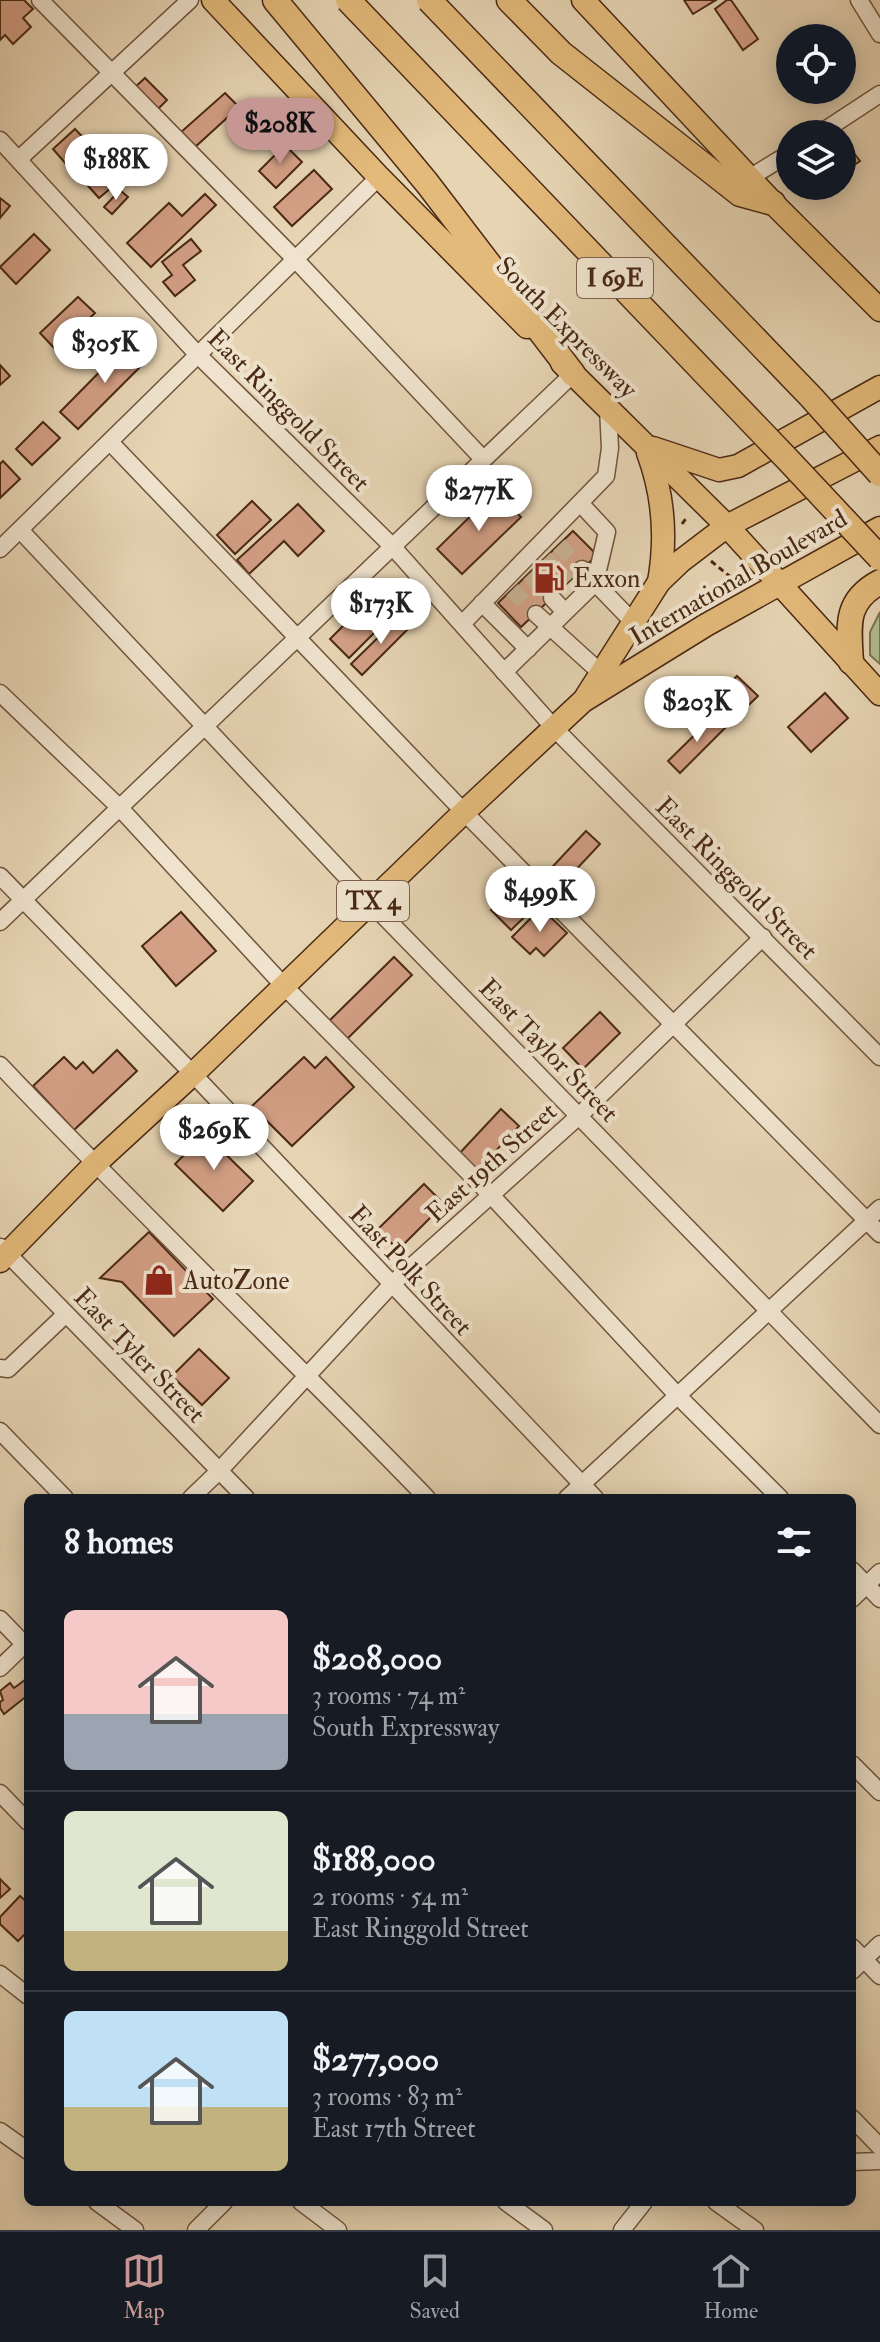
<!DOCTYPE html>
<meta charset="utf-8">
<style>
body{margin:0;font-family:"IM FELL Double Pica",serif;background:#20242c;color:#f1f3f6;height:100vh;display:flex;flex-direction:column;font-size:30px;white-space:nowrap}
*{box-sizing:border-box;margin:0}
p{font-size:26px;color:#9ea1a6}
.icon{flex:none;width:44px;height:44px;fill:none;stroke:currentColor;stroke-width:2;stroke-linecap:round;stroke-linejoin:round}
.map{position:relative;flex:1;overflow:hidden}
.details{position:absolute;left:24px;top:1494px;width:832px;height:712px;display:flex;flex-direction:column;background:#171b24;border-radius:12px;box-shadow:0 4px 20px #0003}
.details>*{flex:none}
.controls{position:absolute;left:776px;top:24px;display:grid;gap:16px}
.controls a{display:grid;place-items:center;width:80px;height:80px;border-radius:50%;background:#171b24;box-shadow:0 4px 20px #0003;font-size:40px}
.price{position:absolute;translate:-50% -68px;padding:0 18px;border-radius:28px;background:#fff;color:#222;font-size:26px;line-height:52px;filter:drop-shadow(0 2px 4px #0008)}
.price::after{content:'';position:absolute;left:50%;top:48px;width:24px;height:18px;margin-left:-12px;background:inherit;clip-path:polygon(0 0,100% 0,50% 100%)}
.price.selected{background:#c59692;color:#111}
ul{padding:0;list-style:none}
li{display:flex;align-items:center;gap:24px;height:200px;padding:0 40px}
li+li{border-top:2px solid #363941}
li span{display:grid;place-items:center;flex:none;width:224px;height:160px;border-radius:12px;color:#555}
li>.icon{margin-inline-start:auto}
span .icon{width:96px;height:96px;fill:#fffc;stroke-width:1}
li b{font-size:34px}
h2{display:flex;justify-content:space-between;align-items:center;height:96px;padding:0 40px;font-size:34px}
.tab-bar{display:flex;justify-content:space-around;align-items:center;height:112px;border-top:2px solid #363941;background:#171b24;font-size:22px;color:#9ea1a6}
.tab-bar a{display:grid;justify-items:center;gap:4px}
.tab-bar .selected{color:#c59692}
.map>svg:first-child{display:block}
.green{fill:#b1be90;stroke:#7e7452;stroke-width:2}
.building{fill:#d39f85;stroke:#4a2914;stroke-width:2}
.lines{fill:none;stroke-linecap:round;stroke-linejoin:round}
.minor-tunnel{stroke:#c7b293;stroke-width:16;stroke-dasharray:16 8;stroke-linecap:butt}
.minor-casing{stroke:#71543c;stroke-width:19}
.major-casing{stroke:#4a2914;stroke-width:25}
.highway-casing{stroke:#4a2914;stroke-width:27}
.path{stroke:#4a2914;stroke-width:3;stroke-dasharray:6 4;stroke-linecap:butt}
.minor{stroke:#efe3ce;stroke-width:16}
.major{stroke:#e3ba7a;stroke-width:22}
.highway{stroke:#e3ba7a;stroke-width:24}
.highway-bridge-casing{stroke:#4a2914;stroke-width:27;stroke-linecap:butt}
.highway-bridge{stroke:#e3ba7a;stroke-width:24}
.labels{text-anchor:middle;stroke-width:8;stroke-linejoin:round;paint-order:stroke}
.shield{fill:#efe3ce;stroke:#7c614c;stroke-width:2}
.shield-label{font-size:24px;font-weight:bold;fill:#4a2914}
.street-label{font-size:26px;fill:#4a2914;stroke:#efe3ce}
.poi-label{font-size:26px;fill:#4a2914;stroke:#efe3ce;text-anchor:start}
</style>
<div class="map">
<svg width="880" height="2230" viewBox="0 0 880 2230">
<rect width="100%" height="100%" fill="#e6d4b3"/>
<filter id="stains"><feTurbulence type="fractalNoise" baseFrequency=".0025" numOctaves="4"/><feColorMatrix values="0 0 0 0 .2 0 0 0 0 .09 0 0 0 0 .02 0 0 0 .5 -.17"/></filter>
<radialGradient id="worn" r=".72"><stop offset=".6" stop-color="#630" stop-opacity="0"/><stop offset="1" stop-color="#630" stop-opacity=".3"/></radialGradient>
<path class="green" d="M880,612V664L870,655V632Z"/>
<g class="building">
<path d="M0,0H24L33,9L23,18L31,27L13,44L5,35L0,40Z"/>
<path d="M684,0H716L693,14Z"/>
<path d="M727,0H731L758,39L743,50L715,9Z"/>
<path d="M790,46V71L779,54Z"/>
<path d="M145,78L167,100L154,113L132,90Z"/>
<path d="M225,93L239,107L194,148L180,133Z"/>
<path d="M75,129L97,152L74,173L53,149Z"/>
<path d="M843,139L860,161L847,170L842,164Z"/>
<path d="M285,145L302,162L276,188L259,171Z"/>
<path d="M100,162L118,182L99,198L81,178Z"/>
<path d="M314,170L332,189L292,226L274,207Z"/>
<path d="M120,190L128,197L112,214L104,207Z"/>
<path d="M205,194L216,205L151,267L127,243L169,203L182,216Z"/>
<path d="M0,198L10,206L0,218Z"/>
<path d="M34,234L50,250L16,284L0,267Z"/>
<path d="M191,239L201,251L183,265L195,280L175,296L163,282L172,275L162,262Z"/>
<path d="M78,297L95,313L56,350L40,333Z"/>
<path d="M131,340L149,358L78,429L60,412Z"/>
<path d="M0,365L10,376L0,385Z"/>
<path d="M43,422L60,438L32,465L16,449Z"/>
<path d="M3,461L20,479L0,498V464Z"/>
<path d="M495,492L521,517L462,574L437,549Z"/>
<path d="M252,501L271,520L235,554L217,535Z"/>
<path d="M298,504L324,531L298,556L284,541L249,574L237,560Z"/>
<path d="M573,531L597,555L521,627L498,603Z"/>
<path d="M370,599L389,618L349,658L330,639Z"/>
<path d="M400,616L410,627L362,675L351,664Z"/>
<path d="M737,676L758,696L736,717L716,697Z"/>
<path d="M825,693L848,718L811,752L788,727Z"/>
<path d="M714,716L726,727L680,773L668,761Z"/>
<path d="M586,831L600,844L555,892L541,879Z"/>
<path d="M518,884L538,904L511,930L491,910Z"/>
<path d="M541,908L567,933L544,956L536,948L530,954L512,937Z"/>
<path d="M181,912L216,951L176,986L142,946Z"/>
<path d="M394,957L412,975L344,1042L326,1024Z"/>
<path d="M600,1012L620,1033L583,1069L563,1048Z"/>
<path d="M117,1050L137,1071L74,1130L33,1086L64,1057L76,1069L83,1062L93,1073Z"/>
<path d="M304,1057L315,1068L326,1057L354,1087L292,1146L252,1106Z"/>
<path d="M501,1109L519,1126L475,1173L457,1156Z"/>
<path d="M205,1134L253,1181L223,1211L175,1164Z"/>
<path d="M424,1184L444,1204L398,1250L378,1229Z"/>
<path d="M149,1232L213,1299L174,1336L122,1282L100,1278Z"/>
<path d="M199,1349L229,1378L202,1405L172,1376Z"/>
<path d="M25,1680L28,1684V1695L4,1714L0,1708V1702L3,1700L0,1691L10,1683L14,1688Z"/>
<path d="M0,1879L10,1889L0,1898Z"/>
<path d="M20,1896L28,1903V1931L18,1941L0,1924V1917Z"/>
</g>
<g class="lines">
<g class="minor-tunnel">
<path d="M559,545L582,569"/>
<path d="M545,558L568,582"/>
<path d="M529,574L552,598"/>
<path d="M512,590L536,614"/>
</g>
<defs>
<g id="minor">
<path d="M40,0L295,259L483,459"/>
<path d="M859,0L880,34"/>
<path d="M819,134L880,94"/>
<path d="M0,140L198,355L392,546L555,729L880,1057"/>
<path d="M19,159L190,0"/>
<path d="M751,177L790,153"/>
<path d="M110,442L464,812L880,1234"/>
<path d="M21,531L371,903L880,1425"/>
<path d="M0,549L379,177"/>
<path d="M582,569L632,621"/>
<path d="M552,598L565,612"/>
<path d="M482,603L528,649"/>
<path d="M536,614L601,673"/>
<path d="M462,624L606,476L610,448L608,408"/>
<path d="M504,672L595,583L607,532L580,503"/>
<path d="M0,693L119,807L283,985L491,1195L677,1395L780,1498"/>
<path d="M0,876L193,1074L595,1498"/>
<path d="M0,922L573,374"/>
<path d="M0,1065C139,1212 286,1352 427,1498"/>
<path d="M1,1247L246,1498"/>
<path d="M0,1368L8,1369L66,1314"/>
<path d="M0,1431L65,1498"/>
<path d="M191,1498L219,1471L392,1284L580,1115L763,937"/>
<path d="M567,1498L880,1208"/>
<path d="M852,1570L880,1599"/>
<path d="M852,1599L880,1572"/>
<path d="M0,1619L28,1648"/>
<path d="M0,1668L28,1641"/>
<path d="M852,1764L880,1792"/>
<path d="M0,1793L28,1822"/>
<path d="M852,1947L880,1976"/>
<path d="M852,1971L880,1944"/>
<path d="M0,1974L28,1996"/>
<path d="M852,2118L880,2147"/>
<path d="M0,2131L28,2151"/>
<path d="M852,2162L880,2161"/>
<path d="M97,2202L135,2230"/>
<path d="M301,2202L338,2230"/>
<path d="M506,2202L544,2230"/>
<path d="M716,2202L755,2230"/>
<path d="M196,2230L224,2202"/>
<path d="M622,2230L644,2202"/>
</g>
<g id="major">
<path d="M213,0L379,177L527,327"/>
<path d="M583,0L773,203L880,310"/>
<path d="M562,363L727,526L880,694"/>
<path d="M653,448L719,470L738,466L880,387"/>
<path d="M648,453C664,496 667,537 659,582"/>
<path d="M586,697L659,582L681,561L727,526L880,447"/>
<path d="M0,1261L94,1165L193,1074L464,812L583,701L706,625L880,528"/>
</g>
<g id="highway">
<path d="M275,0L427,183L573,374"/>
<path d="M509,0L561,53L740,194L773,203"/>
<path d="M851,662C849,626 844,601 880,582"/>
</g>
</defs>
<use href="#minor" class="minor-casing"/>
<use href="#major" class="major-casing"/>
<use href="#highway" class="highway-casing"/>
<g class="path">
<path d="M682,524L687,517"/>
<path d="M711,561L733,579"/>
</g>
<use href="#minor" class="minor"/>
<use href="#major" class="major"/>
<use href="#highway" class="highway"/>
<defs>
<g id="highway-bridge">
<path d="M348,0L791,463L880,558"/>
<path d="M429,0L812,398L880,474"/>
</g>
</defs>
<use href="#highway-bridge" class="highway-bridge-casing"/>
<use href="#highway-bridge" class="highway-bridge"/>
</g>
<defs>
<symbol id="fuel-bare" viewBox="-9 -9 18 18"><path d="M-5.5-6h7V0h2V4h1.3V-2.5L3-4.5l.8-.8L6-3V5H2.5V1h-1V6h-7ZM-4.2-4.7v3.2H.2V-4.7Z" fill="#8f2418" stroke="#efe3ce" stroke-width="2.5" paint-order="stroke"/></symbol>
<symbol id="shop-bare" viewBox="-9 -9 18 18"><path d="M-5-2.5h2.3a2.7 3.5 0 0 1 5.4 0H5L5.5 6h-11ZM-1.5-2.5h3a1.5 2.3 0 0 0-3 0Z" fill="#8f2418" stroke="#efe3ce" stroke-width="2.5" paint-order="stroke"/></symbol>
</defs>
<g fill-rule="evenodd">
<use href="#fuel-bare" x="527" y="556" width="44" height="44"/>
<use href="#shop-bare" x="137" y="1258" width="44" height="44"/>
</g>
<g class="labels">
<g class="shield">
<rect x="577" y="258" width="76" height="40" rx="6"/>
<rect x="337" y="881" width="72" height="40" rx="6"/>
</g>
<g class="shield-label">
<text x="615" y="286">I 69E</text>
<text x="373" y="909">TX 4</text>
</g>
<g class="street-label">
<text transform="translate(567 327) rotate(45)" y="9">South Expressway</text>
<text transform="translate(289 410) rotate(45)" y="9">East Ringgold Street</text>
<text transform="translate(738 577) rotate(-30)" y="9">International Boulevard</text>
<text transform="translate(737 878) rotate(45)" y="9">East Ringgold Street</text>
<text transform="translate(549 1050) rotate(46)" y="9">East Taylor Street</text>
<text transform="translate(491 1162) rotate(-42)" y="9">East 19th Street</text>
<text transform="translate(411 1270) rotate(47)" y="9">East Polk Street</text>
<text transform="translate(140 1355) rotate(46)" y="9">East Tyler Street</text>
</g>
<g class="poi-label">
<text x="573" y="587">Exxon</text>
<text x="183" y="1289">AutoZone</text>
</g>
</g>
<rect width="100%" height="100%" filter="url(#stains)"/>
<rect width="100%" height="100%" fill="url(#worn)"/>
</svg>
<div class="controls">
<a><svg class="icon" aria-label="locate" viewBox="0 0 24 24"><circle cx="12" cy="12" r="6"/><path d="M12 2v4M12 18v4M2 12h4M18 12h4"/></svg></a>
<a><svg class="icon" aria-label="layers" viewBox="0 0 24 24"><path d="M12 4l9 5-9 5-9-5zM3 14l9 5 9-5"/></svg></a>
</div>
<b class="price selected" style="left:280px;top:166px">$208K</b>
<b class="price" style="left:116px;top:202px">$188K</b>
<b class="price" style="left:105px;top:385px">$305K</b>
<b class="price" style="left:479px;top:533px">$277K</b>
<b class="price" style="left:381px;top:646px">$173K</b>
<b class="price" style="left:697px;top:744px">$203K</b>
<b class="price" style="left:540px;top:934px">$499K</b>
<b class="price" style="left:214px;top:1172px">$269K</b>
<section class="details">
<h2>8 homes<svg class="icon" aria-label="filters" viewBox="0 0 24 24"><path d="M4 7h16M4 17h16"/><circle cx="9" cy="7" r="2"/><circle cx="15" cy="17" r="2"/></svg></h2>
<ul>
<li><span style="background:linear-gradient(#f6c9c9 65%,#9aa5b1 0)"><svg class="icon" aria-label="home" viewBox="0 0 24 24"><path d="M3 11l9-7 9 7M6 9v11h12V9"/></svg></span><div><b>$208,000</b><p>3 rooms · 74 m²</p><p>South Expressway</p></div></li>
<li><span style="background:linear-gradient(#dfe7d0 75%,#c2b280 0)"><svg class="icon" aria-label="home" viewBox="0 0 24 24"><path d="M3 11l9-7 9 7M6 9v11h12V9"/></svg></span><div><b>$188,000</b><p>2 rooms · 54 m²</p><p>East Ringgold Street</p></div></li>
<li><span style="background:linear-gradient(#bfe0f5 60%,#c2b280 0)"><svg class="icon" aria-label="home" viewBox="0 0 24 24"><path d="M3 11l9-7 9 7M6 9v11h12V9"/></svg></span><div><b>$277,000</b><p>3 rooms · 83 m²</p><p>East 17th Street</p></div></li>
</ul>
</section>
</div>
<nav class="tab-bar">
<a class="selected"><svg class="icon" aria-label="map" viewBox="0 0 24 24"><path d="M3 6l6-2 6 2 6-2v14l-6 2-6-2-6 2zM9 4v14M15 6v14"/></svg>Map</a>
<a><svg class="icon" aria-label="saved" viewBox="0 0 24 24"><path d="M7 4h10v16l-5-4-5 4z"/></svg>Saved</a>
<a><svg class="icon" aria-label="home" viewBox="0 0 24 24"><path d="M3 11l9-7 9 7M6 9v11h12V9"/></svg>Home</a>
</nav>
